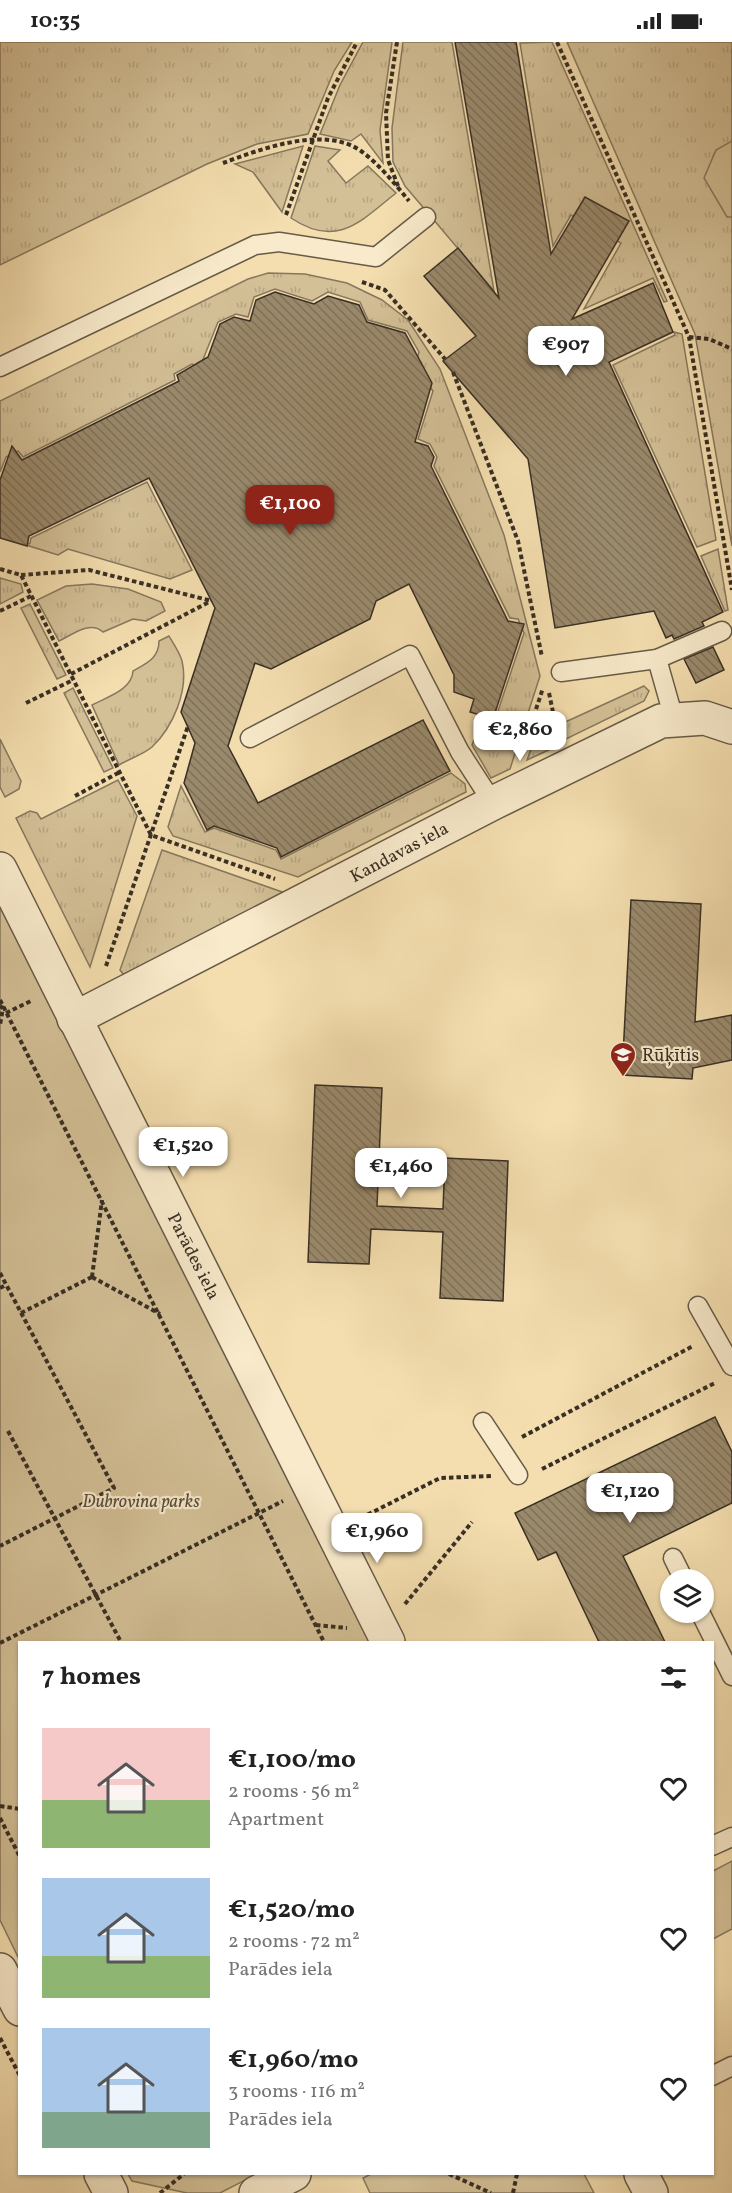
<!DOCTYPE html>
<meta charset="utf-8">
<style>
body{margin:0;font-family:Vollkorn,serif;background:#f2f2f2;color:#222;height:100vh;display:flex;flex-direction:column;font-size:22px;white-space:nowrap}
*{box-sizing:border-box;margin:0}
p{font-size:20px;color:#767676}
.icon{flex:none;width:33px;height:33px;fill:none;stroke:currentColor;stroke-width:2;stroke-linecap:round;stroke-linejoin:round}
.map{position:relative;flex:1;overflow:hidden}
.sheet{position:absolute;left:18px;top:1599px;width:696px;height:534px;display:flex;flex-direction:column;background:#fff;border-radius:0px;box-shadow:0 2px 4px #0004}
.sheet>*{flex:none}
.tools{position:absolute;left:660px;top:1527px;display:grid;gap:12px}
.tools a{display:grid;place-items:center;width:54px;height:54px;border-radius:50%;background:#fff;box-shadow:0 2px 4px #0004;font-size:30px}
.price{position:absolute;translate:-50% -51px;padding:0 14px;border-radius:12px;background:#fff;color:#222;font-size:20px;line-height:39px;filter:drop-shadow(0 2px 3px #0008)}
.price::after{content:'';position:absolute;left:50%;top:36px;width:18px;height:14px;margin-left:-9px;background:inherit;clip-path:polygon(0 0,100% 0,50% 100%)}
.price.active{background:#8f2418;color:#fff}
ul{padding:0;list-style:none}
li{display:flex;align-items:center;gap:18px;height:150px;padding:0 24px}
li span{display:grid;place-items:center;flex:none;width:168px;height:120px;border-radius:0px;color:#555}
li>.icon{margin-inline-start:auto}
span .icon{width:72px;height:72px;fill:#fffc;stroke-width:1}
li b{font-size:26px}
h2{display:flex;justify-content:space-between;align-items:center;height:72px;padding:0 24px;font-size:26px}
.status{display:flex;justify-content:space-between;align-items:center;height:42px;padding:0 30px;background:#fff;direction:ltr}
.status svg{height:16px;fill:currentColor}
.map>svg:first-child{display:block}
.grass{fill:url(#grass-tufts);stroke:#86785e;stroke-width:1.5}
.park{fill:#d4c097;stroke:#86785e;stroke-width:1.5}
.building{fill:url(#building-back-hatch);stroke:#382f24;stroke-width:1.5}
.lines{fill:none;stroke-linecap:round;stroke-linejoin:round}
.service-casing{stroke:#675b47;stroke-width:21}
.minor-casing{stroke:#675b47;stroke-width:36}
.path{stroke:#382f24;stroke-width:4;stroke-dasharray:4.5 3;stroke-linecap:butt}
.service{stroke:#f8eacb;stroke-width:18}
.minor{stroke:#f8eacb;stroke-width:33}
.labels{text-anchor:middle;stroke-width:4.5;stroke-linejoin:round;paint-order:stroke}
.street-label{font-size:18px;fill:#382f24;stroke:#f8eacb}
.poi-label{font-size:18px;fill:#382f24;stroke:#f8eacb;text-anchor:start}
.park-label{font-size:18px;font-style:italic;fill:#574c3b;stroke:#f8eacb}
</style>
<div class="status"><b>10:35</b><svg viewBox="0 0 49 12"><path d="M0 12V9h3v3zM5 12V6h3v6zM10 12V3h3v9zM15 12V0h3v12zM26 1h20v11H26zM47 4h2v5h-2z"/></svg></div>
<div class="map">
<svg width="732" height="2151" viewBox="0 0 732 2151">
<defs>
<pattern id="grass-tufts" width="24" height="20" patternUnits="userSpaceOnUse" patternTransform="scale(1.5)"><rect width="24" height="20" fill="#d4c097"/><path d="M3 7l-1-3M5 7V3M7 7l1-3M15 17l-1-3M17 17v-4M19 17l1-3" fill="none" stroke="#b7a582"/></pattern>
<pattern id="building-back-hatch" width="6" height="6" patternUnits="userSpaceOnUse" patternTransform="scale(1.5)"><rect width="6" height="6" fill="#9a8a6c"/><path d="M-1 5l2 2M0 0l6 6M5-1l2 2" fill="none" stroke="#7f7159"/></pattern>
</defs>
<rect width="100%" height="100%" fill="#f4deaf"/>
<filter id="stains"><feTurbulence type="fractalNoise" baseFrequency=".00333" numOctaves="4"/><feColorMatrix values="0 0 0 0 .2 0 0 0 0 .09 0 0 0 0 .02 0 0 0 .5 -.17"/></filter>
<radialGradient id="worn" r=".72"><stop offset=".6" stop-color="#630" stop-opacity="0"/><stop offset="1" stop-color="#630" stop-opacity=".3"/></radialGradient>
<g class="grass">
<path d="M0,0H352L334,29L308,92L257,102L207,122L0,223Z"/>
<path d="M363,0H392L380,88L383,121L361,92L351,99L320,92L340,43Z"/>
<path d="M403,0H452L494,249L405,144L393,120L392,86Z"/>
<path d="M552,0L667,259L664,260L653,236L584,267L621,201L571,173L553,204L520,1Z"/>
<path d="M567,0H732V504L695,292Z"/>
<path d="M303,104L282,170L253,130L235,122Z"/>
<path d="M315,104L340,108L328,119L346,141L368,124L396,151C361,179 337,207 291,176Z"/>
<path d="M268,231L305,232L347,241L382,258L408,278L440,327L504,493L540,634L510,727L491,736L472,703L482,677L494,681L524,591L518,577L510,576L434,424L437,415L430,402L418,397L433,349L422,334L413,330L419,310L407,289L368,278L360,260L328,250L312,259L275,247L254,255L248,275L236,272L218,280L200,325L192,322L174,332L175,338L23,415L18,409L6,415L0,430V359L248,237Z"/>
<path d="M674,290L682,292L716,498L697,505L613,323L675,293Z"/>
<path d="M147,440L192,528L170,537L68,507L58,513L26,503L30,501L31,496Z"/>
<path d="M718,507L728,568L725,569L701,514Z"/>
<path d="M0,536L21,542L23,550L0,562Z"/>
<path d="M92,542L128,547L161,560L165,569L146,579L133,577L103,590C90,578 72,593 59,599L37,558L66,544Z"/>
<path d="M30,562L66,633L57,637L21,566Z"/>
<path d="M169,594C173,601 180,611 182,619C189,648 173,685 152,705C144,712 129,717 119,723L92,663C107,655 132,648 133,629C147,621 159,616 159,599Z"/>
<path d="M644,644L649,649L644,659L564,698L561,682Z"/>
<path d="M73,646L113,726L104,730L64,651Z"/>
<path d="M543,674H548L555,705L527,718Z"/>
<path d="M0,697L21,739L19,747L5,755L0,745Z"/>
<path d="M451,731L465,742L466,750L298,835L173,794L168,785L181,744L205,790L214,786L276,808L281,817Z"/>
<path d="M118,738L137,774L90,925L16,776L30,769L37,771L41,777Z"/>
<path d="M162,808L285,851L124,933L120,928Z"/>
</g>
<g class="park">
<path d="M732,99V175H727L704,136L716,108Z"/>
<path d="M0,858L372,1600H20L19,1917L0,1878Z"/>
<path d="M732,1819V1887L713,1897V1829Z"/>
<path d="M128,2132H257L220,2151H187L132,2139Z"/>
<path d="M371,2132H584L594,2151H370L363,2136Z"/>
</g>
<g class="building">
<path d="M455,0H516L551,212L585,155L629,179L572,277L653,241L673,290L609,320L723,570L702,580L704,584L674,597L672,593L666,596L654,569L555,586L528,417L443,319L476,294L424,234L458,206L499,256Z"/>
<path d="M275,250L314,262L328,254L359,263L367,280L405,291L432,341L415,400L428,404L434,415L431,424L508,579L524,582L493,677L470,670L474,657L454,650V633L409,542L376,559L370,577L271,627L255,621L228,704L258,761L423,678L450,729L281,815L277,806L214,784L207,788L184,741L195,701L181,670L215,566L149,436L29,494L27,504L0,496V438L12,404L22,418L179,339L177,333L208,315L220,282L234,275L250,279L256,258Z"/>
<path d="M713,605L724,628L696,641L684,617Z"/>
<path d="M631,858L701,862L695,980L732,973V1018L693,1026L692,1037L622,1033Z"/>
<path d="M315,1043L382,1046L377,1164L443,1167L445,1116L508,1119L503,1259L440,1256L443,1190L371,1187L369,1222L308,1220Z"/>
<path d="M715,1375L732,1410V1461L623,1514L665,1600H599L556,1510L538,1518L515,1471Z"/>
</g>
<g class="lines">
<defs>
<g id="service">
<path d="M0,325L255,203L279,200L376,215L426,175"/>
<path d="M657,617L674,677"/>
<path d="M561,630L657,617L722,589"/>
<path d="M250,696L410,613L460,710L493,761"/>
<path d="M698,1264L732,1324"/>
<path d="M483,1380L518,1433"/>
<path d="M673,1516L684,1538"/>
<path d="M700,1570L732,1634"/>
<path d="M712,1804L732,1795"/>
<path d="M712,2034L732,2024"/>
</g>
<g id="minor">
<path d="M0,827L388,1600"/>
<path d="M74,977L493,761L661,679L705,676L732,685"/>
<path d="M0,1928L20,1967"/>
<path d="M101,2132L111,2151"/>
<path d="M641,2132L651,2151"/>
<path d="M256,2151L294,2132"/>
</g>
</defs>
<use href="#service" class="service-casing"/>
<use href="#minor" class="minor-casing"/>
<g class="path">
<path d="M397,0L386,71L388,118L398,144"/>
<path d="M557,0L689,295L732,548"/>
<path d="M223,121C261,107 324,83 361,109C378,121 396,143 409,159"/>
<path d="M286,173L328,56L357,0"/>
<path d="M362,240L385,248L445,317"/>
<path d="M689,295L709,297L732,307"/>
<path d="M453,330L518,499L542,615"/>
<path d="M0,527L21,533L151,793L275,837"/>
<path d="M21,533L89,528L212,559"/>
<path d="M0,569L31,554"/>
<path d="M71,632L211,559"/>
<path d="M549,651L558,694"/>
<path d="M26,661L73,638"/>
<path d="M522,710L543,646"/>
<path d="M75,754L120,730"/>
<path d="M106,924L188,684"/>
<path d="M0,958L324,1600"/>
<path d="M0,964L3,966L0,983"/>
<path d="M6,971L31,959"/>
<path d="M0,1231L114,1446L0,1504"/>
<path d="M92,1235L102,1158"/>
<path d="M92,1235L160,1272"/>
<path d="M0,1246L6,1243"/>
<path d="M21,1271L92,1235"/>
<path d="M8,1389L121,1600"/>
<path d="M522,1395L693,1304"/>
<path d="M542,1427L715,1341"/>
<path d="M361,1476L440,1436L491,1434"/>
<path d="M405,1562L472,1480"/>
<path d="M316,1583L347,1586"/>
<path d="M0,1601L283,1459"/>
<path d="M0,1764L20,1767"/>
<path d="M0,1776L20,1815"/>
<path d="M0,1996L20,2034"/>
<path d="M449,2132L491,2151"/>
<path d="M160,2151L184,2132"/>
<path d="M513,2151L517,2132"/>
</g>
<use href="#service" class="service"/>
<use href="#minor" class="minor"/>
</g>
<defs>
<symbol id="school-pin" viewBox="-11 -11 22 30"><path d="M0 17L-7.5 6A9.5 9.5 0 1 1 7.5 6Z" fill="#8f2418" stroke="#f8eacb"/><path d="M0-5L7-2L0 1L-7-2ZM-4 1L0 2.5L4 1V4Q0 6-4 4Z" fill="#fff"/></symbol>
</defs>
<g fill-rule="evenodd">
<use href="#school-pin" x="608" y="998" width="30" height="40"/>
</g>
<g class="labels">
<g class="street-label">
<text transform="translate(399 810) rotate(-28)" y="6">Kandavas iela</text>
<text transform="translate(194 1214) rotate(63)" y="6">Parādes iela</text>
</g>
<g class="poi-label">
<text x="642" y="1019">Rūķītis</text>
</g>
<g class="park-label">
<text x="141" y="1465">Dubrovina parks</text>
</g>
</g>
<rect width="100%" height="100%" filter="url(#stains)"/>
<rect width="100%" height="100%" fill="url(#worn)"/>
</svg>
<div class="tools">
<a><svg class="icon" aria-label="layers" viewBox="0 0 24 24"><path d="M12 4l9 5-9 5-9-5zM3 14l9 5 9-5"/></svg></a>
</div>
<b class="price" style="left:566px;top:335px">€907</b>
<b class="price active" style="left:290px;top:494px">€1,100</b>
<b class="price" style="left:520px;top:720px">€2,860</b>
<b class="price" style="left:183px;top:1136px">€1,520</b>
<b class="price" style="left:401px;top:1157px">€1,460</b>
<b class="price" style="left:630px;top:1482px">€1,120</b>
<b class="price" style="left:377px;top:1522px">€1,960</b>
<section class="sheet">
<h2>7 homes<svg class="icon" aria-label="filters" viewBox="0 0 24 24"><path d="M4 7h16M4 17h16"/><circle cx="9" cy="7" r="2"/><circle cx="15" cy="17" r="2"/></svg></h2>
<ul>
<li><span style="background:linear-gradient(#f6c9c9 60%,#8fb573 0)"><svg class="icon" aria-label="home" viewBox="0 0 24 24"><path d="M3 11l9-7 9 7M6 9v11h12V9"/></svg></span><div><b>€1,100/mo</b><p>2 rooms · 56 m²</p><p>Apartment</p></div><svg class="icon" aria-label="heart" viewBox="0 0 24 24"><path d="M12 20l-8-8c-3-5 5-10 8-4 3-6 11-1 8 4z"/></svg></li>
<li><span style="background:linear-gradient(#a9c7e8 65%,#8fb573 0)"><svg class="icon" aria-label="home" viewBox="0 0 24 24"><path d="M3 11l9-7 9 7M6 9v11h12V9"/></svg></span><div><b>€1,520/mo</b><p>2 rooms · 72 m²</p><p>Parādes iela</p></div><svg class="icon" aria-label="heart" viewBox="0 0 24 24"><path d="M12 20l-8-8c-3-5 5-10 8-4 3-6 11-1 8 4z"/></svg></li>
<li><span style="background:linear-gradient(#a9c7e8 70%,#7fa58c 0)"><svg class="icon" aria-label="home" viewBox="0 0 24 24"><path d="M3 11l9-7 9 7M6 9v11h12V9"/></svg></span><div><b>€1,960/mo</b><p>3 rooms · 116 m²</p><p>Parādes iela</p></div><svg class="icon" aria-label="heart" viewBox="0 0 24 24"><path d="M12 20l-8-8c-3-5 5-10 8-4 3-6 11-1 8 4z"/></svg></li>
</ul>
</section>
</div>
